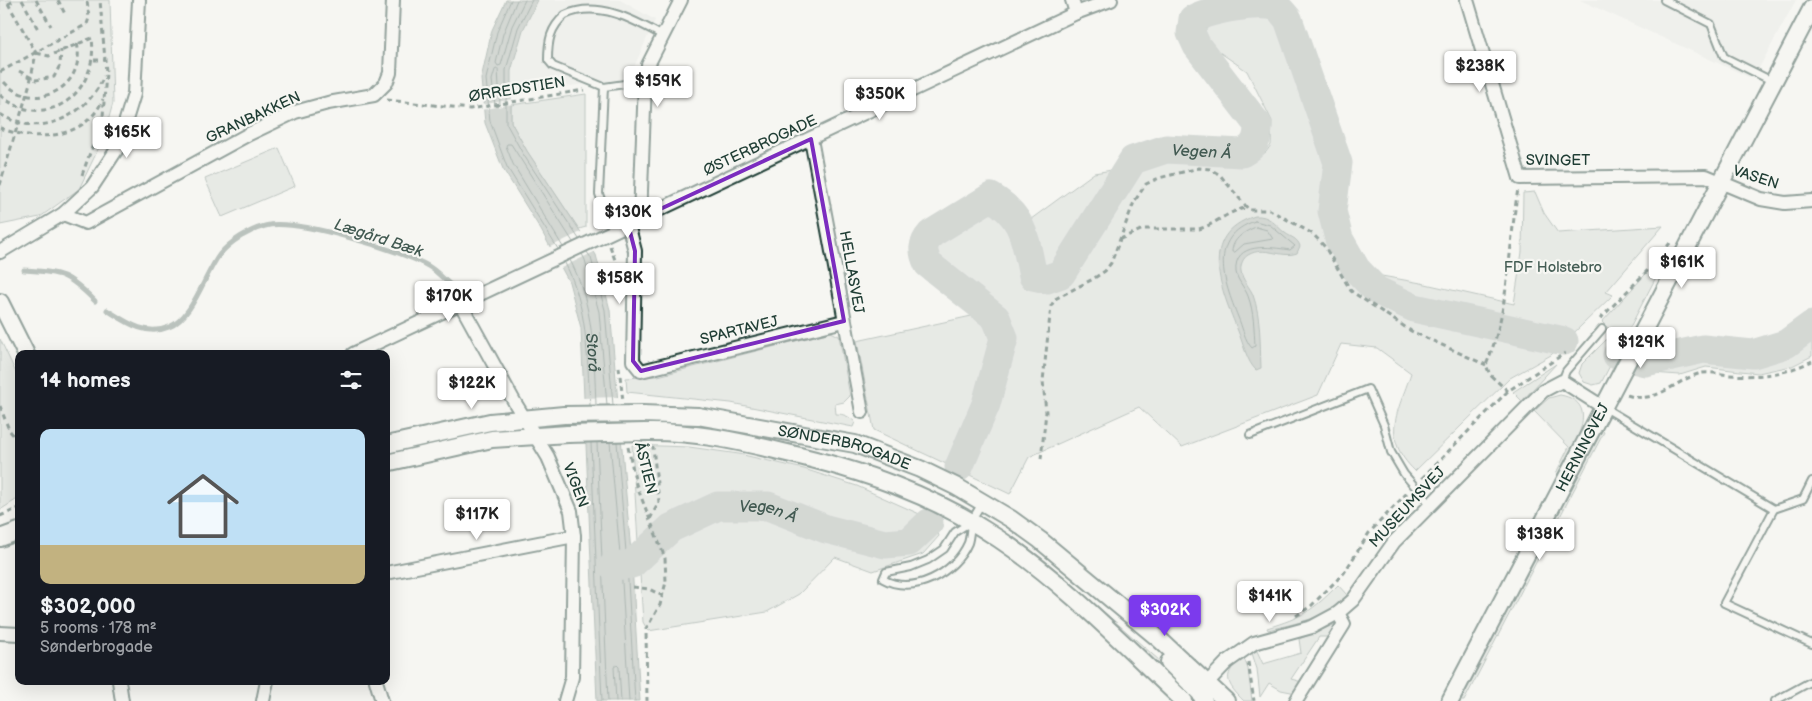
<!DOCTYPE html>
<meta charset="utf-8">
<style>
body{margin:0;font-family:"Balsamiq Sans",sans-serif;background:#20242c;color:#f1f3f6;height:100vh;display:flex;flex-direction:column;font-size:19px;white-space:nowrap}
*{box-sizing:border-box;margin:0}
p{font-size:16px;color:#9ea1a6}
.icon{flex:none;width:28px;height:28px;fill:none;stroke:currentColor;stroke-width:2;stroke-linecap:round;stroke-linejoin:round}
.map{position:relative;flex:1;overflow:hidden}
.sheet{position:absolute;left:15px;top:350px;width:375px;height:335px;display:flex;flex-direction:column;background:#171b24;border-radius:10px;box-shadow:0 5px 20px #0002}
.sheet>*{flex:none}
.price{position:absolute;translate:-50% -42px;padding:0 11px;border-radius:5px;background:#fff;color:#222;font-size:16px;line-height:32px;filter:drop-shadow(0 1px 2px #0008)}
.price::after{content:'';position:absolute;left:50%;top:30px;width:15px;height:11px;margin-left:-8px;background:inherit;clip-path:polygon(0 0,100% 0,50% 100%)}
.price.current{background:#7c3aed;color:#fff}
ul{padding:0;list-style:none}
li{display:grid;align-content:center;gap:10px;height:265px;padding:0 25px}
li+li{border-top:1px solid #363941}
li span{display:grid;place-items:center;height:155px;border-radius:10px;color:#555}
li>.icon{margin-inline-start:auto}
span .icon{width:90px;height:90px;fill:#fffc;stroke-width:1}
li b{font-size:21px}
h2{display:flex;justify-content:space-between;align-items:center;height:60px;padding:0 25px;font-size:21px}
.map>svg:first-child{display:block}
.built{fill:#e6e8e4}
.green{fill:#d6dbd6;stroke:#7a8c85}
.water{fill:#aab3ae;stroke:#72847d}
.pier{fill:#f6f6f2}
.lines{fill:none;stroke-linecap:round;stroke-linejoin:round}
.shore{stroke:#576c65;stroke-width:1}
.stream{stroke:#72847d;stroke-width:5}
.river{stroke:#aab3ae;stroke-width:29}
.service-casing{stroke:#1f3d34;stroke-width:10}
.minor-casing{stroke:#1f3d34;stroke-width:16}
.tertiary-casing{stroke:#1f3d34;stroke-width:20}
.path{stroke:#1f3d34;stroke-width:3;stroke-dasharray:5 4;stroke-linecap:butt}
.service{stroke:#f6f6f2;stroke-width:6}
.minor{stroke:#f6f6f2;stroke-width:12}
.tertiary{stroke:#f6f6f2;stroke-width:16}
.tertiary-bridge-casing{stroke:#1f3d34;stroke-width:20;stroke-linecap:butt}
.tertiary-bridge{stroke:#f6f6f2;stroke-width:16}
.marked{fill:none;stroke:#7b2cbf;stroke-width:4;stroke-linejoin:round}
.labels{text-anchor:middle;stroke-width:4.5;stroke-linejoin:round;paint-order:stroke}
.street-label{font-size:15px;fill:#1f3d34;stroke:#f6f6f2}
.park-label{font-size:15px;fill:#445d54;stroke:#f6f6f2}
.water-label{font-size:16px;font-style:italic;fill:#425a52;stroke:#f6f6f2}
</style>
<div class="map">
<svg width="1812" height="701" viewBox="0 0 1812 701">
<rect width="100%" height="100%" fill="#f6f6f2"/>
<filter id="ink" filterUnits="userSpaceOnUse"><feTurbulence type="fractalNoise" baseFrequency=".02" numOctaves="2"/><feDisplacementMap in="SourceGraphic" scale="10" xChannelSelector="R" yChannelSelector="G"/><feConvolveMatrix kernelMatrix="1 2 1 2 8 2 1 2 1" color-interpolation-filters="sRGB"/></filter>
<g filter="url(#ink)">
<g class="built">
<path d="M538,0H620L655,20L629,78L511,94V71L523,30Z"/>
<path d="M1580,0H1796L1753,79Z"/>
</g>
<g class="green">
<path d="M0,0H110L113,103L103,139L79,189L40,217L0,225Z"/>
<path d="M1260,12L1280,24L1330,157L1332,241L1348,270L1421,283L1514,304L1522,252L1523,193L1535,192L1544,213L1558,233L1663,226L1606,292L1613,295L1551,355L1510,378L1415,471C1380,437 1398,413 1411,373L1377,348L1341,344L1318,395L1182,447L1139,407L1029,457L1010,494L874,430L857,341L976,315L937,261L935,244L986,210L1027,222L1094,173L1167,161H1252L1266,152L1271,145L1272,121L1247,71L1206,43L1204,32L1211,23Z"/>
<path d="M586,94V227L579,229L527,151L511,122V105Z"/>
<path d="M279,148L295,186L222,217L205,179Z"/>
<path d="M1664,254L1667,256L1601,383L1593,385L1584,382L1579,373L1582,364L1613,333L1602,322Z"/>
<path d="M831,332L839,336L850,396L844,402L835,404L836,414C844,414 848,416 855,422L853,427L731,403L627,392L626,378L658,376Z"/>
<path d="M1812,338V356L1792,366L1758,373L1706,367L1680,375L1638,372L1651,368L1668,369L1689,361L1710,359L1756,365L1793,352Z"/>
<path d="M0,339L19,379V498L0,510Z"/>
<path d="M1556,364L1522,401L1513,392Z"/>
<path d="M1560,395C1606,403 1569,452 1558,474L1556,473L1569,447L1534,411L1549,398Z"/>
<path d="M1602,430L1604,432L1464,701H1460Z"/>
<path d="M632,445L689,447L739,454L804,469L857,486L924,516L935,524L939,536L923,554L873,571L835,557L799,594L767,612L648,631L643,622Z"/>
<path d="M1011,535L1047,562L1176,675L1184,689L1070,585Z"/>
<path d="M1338,585L1347,595C1328,619 1295,623 1268,630L1267,628C1303,617 1312,611 1338,585Z"/>
<path d="M1336,624L1337,626L1330,637H1319L1291,679L1302,682L1296,693L1281,690L1269,683L1260,697L1257,669L1252,653L1257,651L1263,664L1301,653L1299,639Z"/>
<path d="M1244,658L1248,669L1252,701H1244C1226,684 1221,673 1244,658Z"/>
</g>
<g class="water">
<path d="M506,0H538L523,30L511,71V122L527,151L596,255L610,310L632,564L640,701H597L581,328L569,282L541,230L503,169L485,123L481,79L492,30Z"/>
<path d="M1255,216C1270,215 1274,224 1285,233C1292,238 1297,238 1300,246L1297,253C1281,259 1265,245 1248,255C1243,258 1240,265 1241,271C1242,280 1250,287 1253,295C1261,317 1260,344 1261,368L1256,370C1247,362 1243,343 1238,331C1222,291 1196,235 1255,216Z"/>
</g>
<g class="pier">
<path d="M513,99V104L481,110V105Z"/>
<path d="M583,231L596,251L559,269L548,248Z"/>
<path d="M620,397L624,442L584,443L582,398Z"/>
</g>
<g class="lines">
<g class="shore">
<path d="M511,0L497,32L486,79L490,121L507,167L558,249"/>
<path d="M517,0L503,34L496,63L498,66L501,65L512,26L525,0"/>
<path d="M532,0L518,28L506,70V123L523,154L579,239"/>
<path d="M498,69L500,104L497,107L495,105L492,80L495,70Z"/>
<path d="M1255,221L1270,225L1295,246L1290,250C1271,247 1233,241 1236,272C1237,280 1245,288 1248,296C1254,312 1254,329 1255,346L1252,348C1245,341 1242,326 1238,317C1224,282 1207,237 1255,221Z"/>
<path d="M1256,227L1267,230L1273,239L1244,244L1235,252H1232C1232,239 1245,231 1256,227Z"/>
<path d="M563,247L513,164L506,146L507,144H511L573,242"/>
<path d="M587,252L591,258L605,310L613,405"/>
<path d="M582,254L585,260L599,312L607,405"/>
<path id="s1" d="M570,260C594,305 594,355 596,405"/>
<path d="M565,263C588,307 587,356 590,405"/>
<path d="M610,442L621,565L629,701"/>
<path d="M617,442L627,564L635,701"/>
<path d="M591,443L602,701"/>
<path d="M597,443L608,701"/>
<path d="M616,701L614,667L617,665L619,667L621,701"/>
</g>
<g class="stream">
<path d="M24,270C62,272 68,274 95,301"/>
<path d="M107,310C126,322 146,337 169,327C193,318 205,273 220,254C231,241 249,230 265,226C295,218 401,250 428,266C437,271 444,280 452,286"/>
</g>
<g class="river">
<path d="M1617,355L1645,362L1703,349L1753,354L1786,344L1812,325"/>
<path id="s2" d="M959,467L986,404L1004,338L996,318L928,264C922,251 922,244 931,234L991,197C1025,217 1025,240 1033,276L1047,279L1061,274L1133,160L1166,149L1242,153C1255,146 1258,140 1258,125L1197,46L1191,33L1193,19C1209,10 1261,0 1277,7C1281,10 1285,16 1288,19L1338,163L1332,211L1339,239L1356,269L1376,290L1414,308L1564,341"/>
<path id="s3" d="M613,566L632,564L671,528L718,506H768L826,529L885,544L909,542L929,523"/>
</g>
<defs>
<g id="service">
<path d="M1664,0L1711,24L1724,57L1772,81"/>
<path d="M645,81L604,87L553,66L548,60C548,41 550,28 565,15C597,0 633,19 663,36"/>
<path d="M604,87L599,194L613,231"/>
<path d="M1562,381L1566,371L1602,329"/>
<path d="M1605,408L1774,509L1724,603L1812,644"/>
<path d="M1250,435L1368,389L1384,425L1391,452L1404,474L1430,504"/>
<path d="M1774,509L1803,499L1812,481"/>
<path d="M971,522L955,532L944,549L928,560L911,567L886,572L883,579C913,596 955,573 968,543C970,537 970,530 971,524C973,516 979,509 982,503"/>
<path d="M1775,701L1812,681"/>
</g>
<g id="minor">
<path d="M1072,0L1076,13"/>
<path d="M1467,0L1520,178L1706,176L1761,199L1785,203L1812,201"/>
<path d="M811,139L862,412"/>
<path d="M63,214L86,223L249,134L295,112L328,103L374,95L386,83L390,73L393,0"/>
<path d="M640,218L645,81L648,65L681,0"/>
<path d="M628,224L635,251L633,361L641,371L844,321"/>
<path d="M0,252L63,214L92,187L117,149L134,94L139,0"/>
<path d="M460,303L515,403L548,457L571,511L574,536L572,677L565,701"/>
<path d="M353,354L1076,13L1111,0"/>
<path d="M386,573L574,536"/>
<path d="M0,633L19,634"/>
<path d="M119,681L122,701"/>
<path d="M376,681L382,701"/>
<path d="M1207,683L1227,662L1254,643L1312,627L1338,613L1353,600L1394,542L1543,391L1562,381L1603,407"/>
<path d="M263,701L267,681"/>
<path d="M1296,701L1344,624L1338,613"/>
</g>
<g id="tertiary">
<path d="M0,302L26,354"/>
<path id="s4" d="M642,414L698,416L855,444L920,469L957,487L1011,519L1040,540L1158,638L1226,701"/>
<path d="M645,432C691,431 738,441 783,452C861,470 932,494 999,539C1065,583 1126,647 1184,701"/>
<path d="M386,445L490,422L564,415"/>
<path d="M386,463L492,439L568,434"/>
<path d="M0,538L19,531"/>
<path d="M1169,662L1200,693L1204,701"/>
<path id="s5" d="M1450,701L1812,8"/>
</g>
</defs>
<use href="#service" class="service-casing"/>
<use href="#minor" class="minor-casing"/>
<use href="#tertiary" class="tertiary-casing"/>
<g class="path">
<path d="M22,0L39,31"/>
<path d="M36,0L51,26"/>
<path d="M58,0L66,16"/>
<path d="M8,4L16,0"/>
<path d="M94,60H105"/>
<path d="M19,71L36,80L54,77L60,65L61,50"/>
<path d="M0,72L87,24L89,18L87,0"/>
<path d="M4,82C35,115 87,87 77,43"/>
<path d="M0,95C46,134 99,93 92,38L49,56L36,53"/>
<path d="M387,100L470,109L584,90"/>
<path d="M0,114C40,140 87,116 104,76"/>
<path d="M0,128C35,142 86,140 103,99"/>
<path d="M82,175L103,117L106,72L100,0"/>
<path d="M0,185L30,83L36,53L6,0"/>
<path d="M1120,239L1143,229H1199C1216,224 1228,211 1246,208"/>
<path d="M610,246L619,271"/>
<path d="M1600,319L1648,270L1670,243"/>
<path d="M619,367L623,401"/>
<path d="M1508,391L1490,375L1486,365C1510,309 1508,249 1518,189"/>
<path d="M1627,395C1656,405 1673,382 1698,374C1707,371 1720,374 1729,375C1761,377 1783,375 1812,361"/>
<path d="M0,406L9,430L19,442"/>
<path d="M628,447L636,484L665,558L666,582L660,605L646,629L647,701"/>
<path d="M1041,459L1046,412L1043,381L1051,306L1055,299L1093,279L1105,271L1111,263L1134,202L1146,184L1159,178L1199,168L1210,169L1220,175L1249,210H1270L1313,234L1325,247L1351,291L1411,331L1486,365"/>
<path d="M1422,478L1508,391L1565,353"/>
<path d="M0,516L19,508"/>
<path d="M650,519L659,502L653,447"/>
<path d="M633,587L649,589L663,596"/>
<path d="M1296,616L1311,606L1344,573L1369,533L1407,493"/>
<path d="M1248,662L1254,701"/>
</g>
<use href="#service" class="service"/>
<use href="#minor" class="minor"/>
<use href="#tertiary" class="tertiary"/>
<defs>
<g id="tertiary-bridge">
<path d="M564,415L642,414"/>
<path d="M568,434L645,432"/>
</g>
</defs>
<use href="#tertiary-bridge" class="tertiary-bridge-casing"/>
<use href="#tertiary-bridge" class="tertiary-bridge"/>
</g>
</g>
<path d="M0 0H1812V701H0ZM811,139L844,321L641,371L633,361L635,251L628,224Z" fill="#f6f6f2" fill-opacity=".55" fill-rule="evenodd"/>
<path class="marked" d="M811,139L844,321L641,371L633,361L635,251L628,224Z"/>
<g class="labels">
<g class="street-label">
<text transform="translate(517 89) rotate(-9)" y="5">ØRREDSTIEN</text>
<text transform="translate(253 117) rotate(-25)" y="5">GRANBAKKEN</text>
<text transform="translate(760 145) rotate(-25)" y="5">ØSTERBROGADE</text>
<text x="1558" y="165">SVINGET</text>
<text transform="translate(1756 177) rotate(18)" y="5">VASEN</text>
<text transform="translate(852 272) rotate(80)" y="5">HELLASVEJ</text>
<text transform="translate(739 330) rotate(-14)" y="5">SPARTAVEJ</text>
<text dy="5" stroke="none"><textPath href="#s5" startOffset="286">HERNINGVEJ</textPath></text>
<text dy="5" stroke="none"><textPath href="#s4" startOffset="206">SØNDERBROGADE</textPath></text>
<text transform="translate(646 468) rotate(76)" y="5">ÅSTIEN</text>
<text transform="translate(576 485) rotate(69)" y="5">VIGEN</text>
<text transform="translate(1407 507) rotate(-47)" y="5">MUSEUMSVEJ</text>
</g>
<g class="park-label">
<text x="1553" y="272">FDF Holstebro</text>
</g>
<g class="water-label">
<text dy="6" stroke="none"><textPath href="#s2" startOffset="676">Vegen Å</textPath></text>
<text transform="translate(379 237) rotate(18)" y="6">Lægård Bæk</text>
<text dy="6" stroke="none"><textPath href="#s1" startOffset="96">Storå</textPath></text>
<text dy="6" stroke="none"><textPath href="#s3" startOffset="175">Vegen Å</textPath></text>
</g>
</g>
</svg>
<b class="price" style="left:1480px;top:93px">$238K</b>
<b class="price" style="left:658px;top:108px">$159K</b>
<b class="price" style="left:880px;top:121px">$350K</b>
<b class="price" style="left:127px;top:159px">$165K</b>
<b class="price" style="left:628px;top:239px">$130K</b>
<b class="price" style="left:1682px;top:289px">$161K</b>
<b class="price" style="left:620px;top:305px">$158K</b>
<b class="price" style="left:449px;top:323px">$170K</b>
<b class="price" style="left:1641px;top:369px">$129K</b>
<b class="price" style="left:472px;top:410px">$122K</b>
<b class="price" style="left:477px;top:541px">$117K</b>
<b class="price" style="left:1540px;top:561px">$138K</b>
<b class="price" style="left:1270px;top:623px">$141K</b>
<b class="price current" style="left:1165px;top:637px">$302K</b>
<section class="sheet">
<h2>14 homes<svg class="icon" aria-label="filters" viewBox="0 0 24 24"><path d="M4 7h16M4 17h16"/><circle cx="9" cy="7" r="2"/><circle cx="15" cy="17" r="2"/></svg></h2>
<ul>
<li><span style="background:linear-gradient(#bfe0f5 75%,#c2b280 0)"><svg class="icon" aria-label="home" viewBox="0 0 24 24"><path d="M3 11l9-7 9 7M6 9v11h12V9"/></svg></span><div><b>$302,000</b><p>5 rooms · 178 m²</p><p>Sønderbrogade</p></div></li>
</ul>
</section>
</div>
